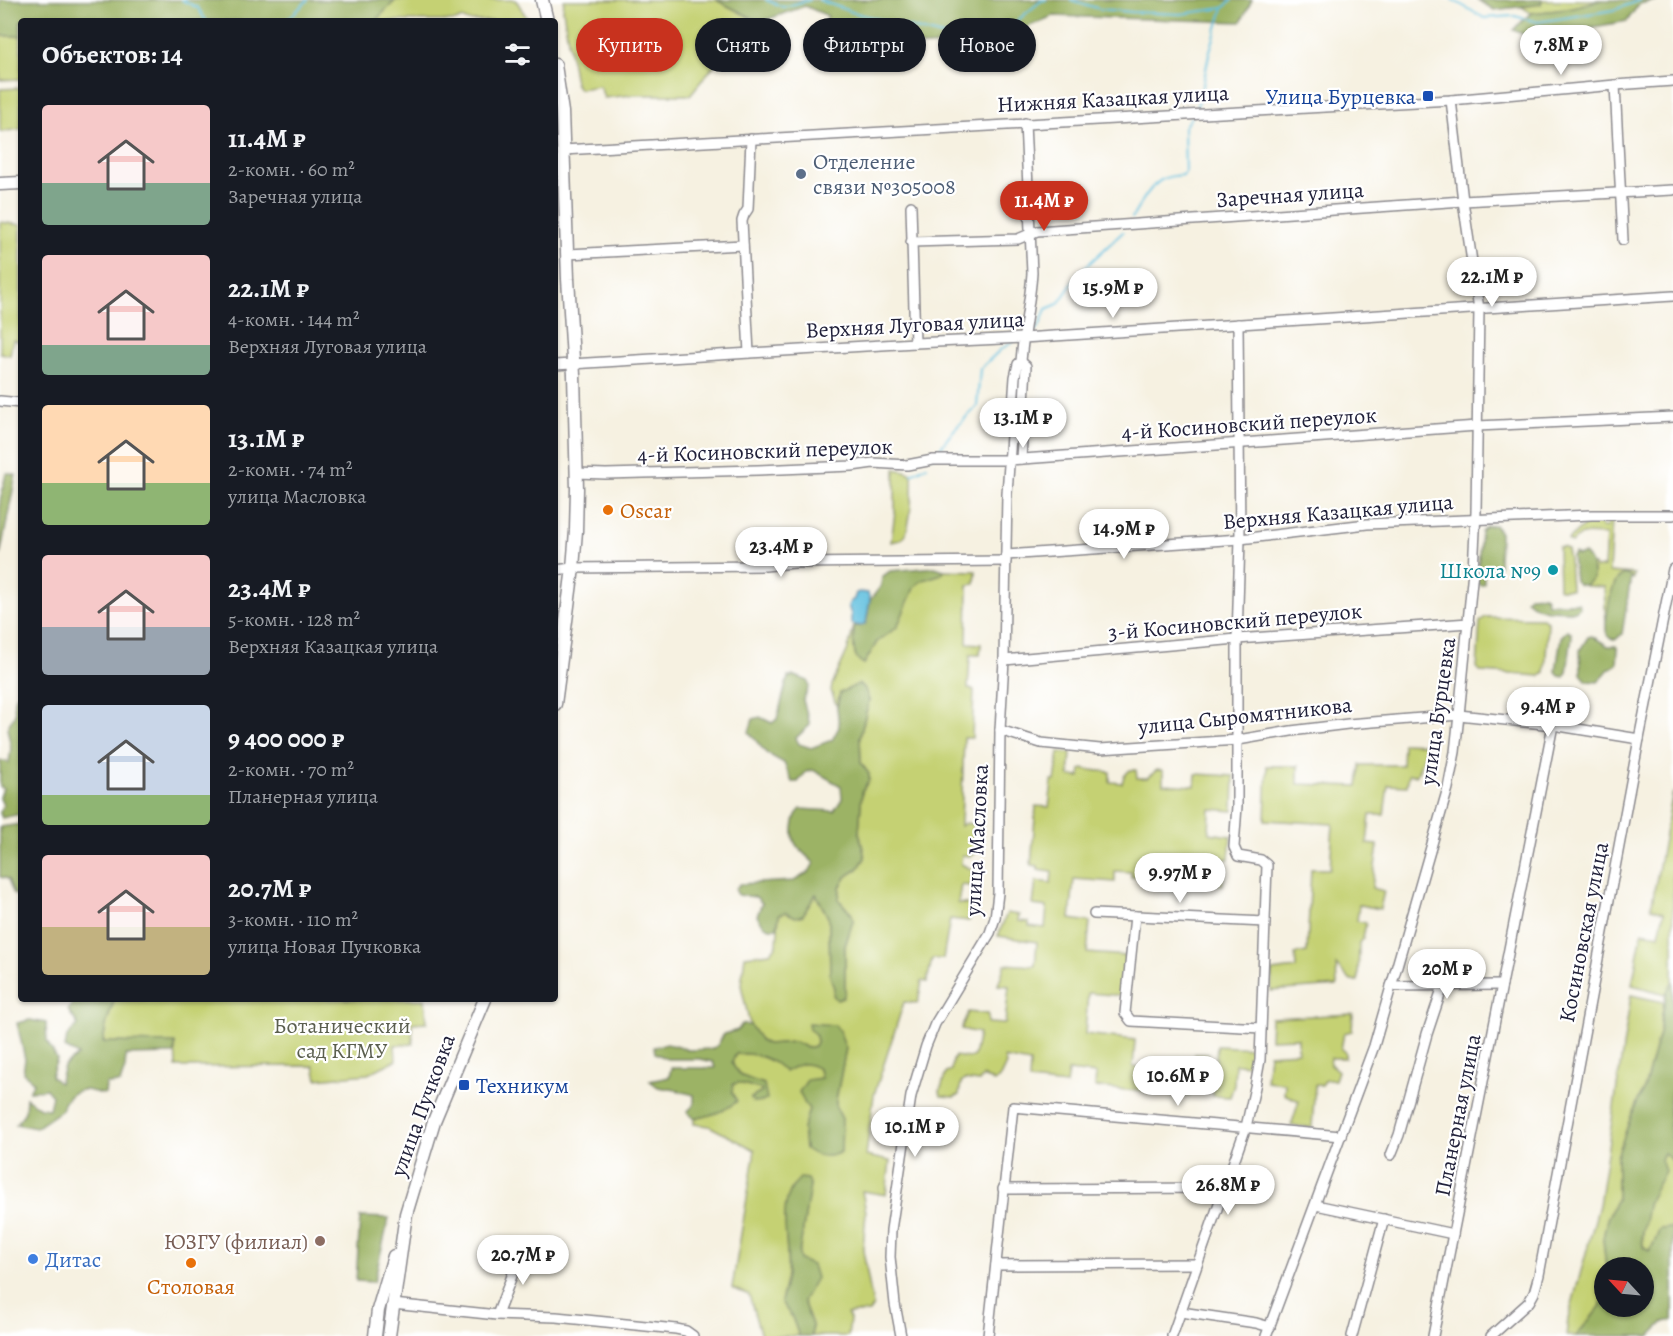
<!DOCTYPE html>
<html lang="ru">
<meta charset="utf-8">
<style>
body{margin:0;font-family:Alegreya,serif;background:#20242c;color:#f1f3f6;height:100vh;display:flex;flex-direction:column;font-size:22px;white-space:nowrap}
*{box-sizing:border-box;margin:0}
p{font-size:20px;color:#9ea1a6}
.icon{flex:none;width:33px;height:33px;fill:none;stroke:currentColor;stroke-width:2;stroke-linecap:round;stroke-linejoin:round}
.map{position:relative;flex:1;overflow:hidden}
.details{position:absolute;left:18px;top:18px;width:540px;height:984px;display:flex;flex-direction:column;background:#171b24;border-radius:6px;box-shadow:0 2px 4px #0004}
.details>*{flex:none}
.banner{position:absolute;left:576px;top:18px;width:570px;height:54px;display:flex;gap:12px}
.needle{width:39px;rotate:296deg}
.controls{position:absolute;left:1594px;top:1257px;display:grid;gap:12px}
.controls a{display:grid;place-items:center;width:60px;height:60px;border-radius:50%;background:#171b24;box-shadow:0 2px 4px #0004;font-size:30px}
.price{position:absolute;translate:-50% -51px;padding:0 14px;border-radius:21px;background:#fff;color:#222;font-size:20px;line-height:39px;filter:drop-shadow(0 2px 3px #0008)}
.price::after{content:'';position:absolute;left:50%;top:36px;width:18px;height:14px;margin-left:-9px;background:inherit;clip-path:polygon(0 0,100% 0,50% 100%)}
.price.active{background:#c8321e;color:#fff}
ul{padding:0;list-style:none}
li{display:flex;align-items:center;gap:18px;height:150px;padding:0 24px}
li span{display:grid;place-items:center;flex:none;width:168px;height:120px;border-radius:6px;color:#555}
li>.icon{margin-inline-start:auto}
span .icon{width:72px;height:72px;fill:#fffc;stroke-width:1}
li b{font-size:26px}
h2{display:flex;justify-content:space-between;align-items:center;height:72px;padding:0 24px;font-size:26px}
.pill{padding:0 21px;border-radius:27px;background:#171b24;box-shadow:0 2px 4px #0004;font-size:21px;line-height:54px}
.pill.active{background:#c8321e;color:#fff}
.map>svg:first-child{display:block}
.green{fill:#c5d173;stroke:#747a57;stroke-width:1.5}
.forest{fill:#9cb365;stroke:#5f6a50;stroke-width:1.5}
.water{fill:#61c0df;stroke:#42718d;stroke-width:1.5}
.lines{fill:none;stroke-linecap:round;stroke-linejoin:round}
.stream{stroke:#61c0df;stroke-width:2}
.minor-casing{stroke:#8c8a8e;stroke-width:12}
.major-casing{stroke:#8c8a8e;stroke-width:15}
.minor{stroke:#fff;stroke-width:9}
.major{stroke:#fff;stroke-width:12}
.transit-dot{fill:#1a4fb4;stroke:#fff;stroke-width:2}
.service-dot{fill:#5c6f8a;stroke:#fff;stroke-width:2}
.food-dot{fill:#e8710a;stroke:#fff;stroke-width:2}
.culture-dot{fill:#0f9aa8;stroke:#fff;stroke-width:2}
.education-dot{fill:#8d6e63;stroke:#fff;stroke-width:2}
.shop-dot{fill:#3f7fe0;stroke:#fff;stroke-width:2}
.labels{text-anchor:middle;stroke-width:4.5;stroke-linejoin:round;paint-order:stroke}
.transit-label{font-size:22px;fill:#164399;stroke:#fff;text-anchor:end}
.street-label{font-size:22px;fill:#22223b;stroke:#fff}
.service-label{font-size:22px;fill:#4e5e75;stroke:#fff;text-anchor:start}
.food-label{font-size:22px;fill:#c56008;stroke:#fff;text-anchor:start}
.culture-label{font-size:22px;fill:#0d838f;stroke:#fff;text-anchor:end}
.park-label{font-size:22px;fill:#5b5f4f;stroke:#fff}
.education-label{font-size:22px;fill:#785e54;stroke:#fff;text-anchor:end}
.shop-label{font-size:22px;fill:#366cbe;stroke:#fff;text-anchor:start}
</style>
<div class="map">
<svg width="1673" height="1336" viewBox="0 0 1673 1336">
<rect width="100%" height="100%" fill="#fff"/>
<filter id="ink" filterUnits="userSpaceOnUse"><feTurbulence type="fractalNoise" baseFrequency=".0167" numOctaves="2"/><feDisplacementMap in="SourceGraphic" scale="12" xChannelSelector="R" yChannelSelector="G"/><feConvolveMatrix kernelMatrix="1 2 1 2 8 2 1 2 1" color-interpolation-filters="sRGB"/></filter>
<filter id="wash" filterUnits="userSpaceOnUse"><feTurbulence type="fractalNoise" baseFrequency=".008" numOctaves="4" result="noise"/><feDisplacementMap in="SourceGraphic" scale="24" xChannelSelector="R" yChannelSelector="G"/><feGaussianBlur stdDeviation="1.35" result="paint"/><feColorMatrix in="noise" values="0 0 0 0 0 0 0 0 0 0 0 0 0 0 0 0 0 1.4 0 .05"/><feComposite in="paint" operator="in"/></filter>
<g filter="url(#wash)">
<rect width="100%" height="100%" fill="#f6f1e1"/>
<g class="green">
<path d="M396,0H516L529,21H468L462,18L456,21H375Z"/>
<path d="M564,0H716L749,17L752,63H716L690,95H632L604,98L600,86L579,89L575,83L563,10Z"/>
<path d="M1542,0H1602L1559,10L1531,13L1522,7L1541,4Z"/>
<path d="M0,36H21V79L0,80Z"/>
<path d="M21,88V129L0,132V89Z"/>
<path d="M0,222L21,225V342L13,340L10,355L0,353Z"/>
<path d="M895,469L905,471L912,474C913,488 911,526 904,537C900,541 896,541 891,542L895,512Z"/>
<path d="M1612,520L1609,572L1634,574L1633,579C1612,559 1608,614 1606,624L1604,587L1585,586V585L1593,578V570L1590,565H1594L1595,568L1604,567L1606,535L1582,534L1571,543L1568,540L1589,521H1601V527H1607V521Z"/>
<path d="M1558,547H1563L1567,550L1569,559L1571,589H1559Z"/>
<path d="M944,570L976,571L975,584L968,585L967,643L981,644L980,655H970L968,689L974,690L972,738H964L961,826L965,823L973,824L972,842L976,844L975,854L970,856L962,855L961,864L973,870L971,886L961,885L958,903L971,905L969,921L950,919L943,959H932L927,982L922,981L918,1003L904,1002L874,1095L866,1156L890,1161L886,1195L862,1191L866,1212L863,1250L873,1306L869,1312L847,1314L850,1319L848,1336H812V1325L803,1301L799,1254L810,1185L785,1215L788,1274L781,1302L792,1317L799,1336H761L749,1295L732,1288L755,1150L709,1126L694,1124V1118L704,1117L736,1102L732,1093L733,1084L739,1083L760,1089L762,1092L751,1098L762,1102L764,1084C749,1079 737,1077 732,1062L736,1054C755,1053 770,1057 785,1071C799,1064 804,1060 819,1069L821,1078L803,1129L842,1119L836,1107V1100L846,1048L843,1043L840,1030L815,1034L817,1040L814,1046L807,1048L795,1042L767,1044L760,1041L750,1025L741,985L745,956L770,953L777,945L779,915L785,912L796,917L815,894L829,919L830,975L834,988L845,991V946L853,921L852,914L839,900L840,887L847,876L858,869L865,858L859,832L862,791L869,780V774L861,763L860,737L869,700L840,693L837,707L831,691L832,685L848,649L854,626L855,654L864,664L877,642L897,627L914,586L923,580L941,574Z"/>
<path d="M1485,617L1543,618L1548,622L1545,673L1540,676L1481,672L1477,668L1480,622Z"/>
<path d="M1403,743L1427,744L1417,775L1409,774L1407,786L1388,785L1384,815H1370L1367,844L1378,845L1372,888L1384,891L1380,909L1359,905L1357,921L1366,923L1363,938L1359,943L1358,981H1351L1336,965L1337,986L1271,991L1272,971L1296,968L1295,954L1307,952L1311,869H1330L1333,824L1265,820L1267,766H1298V784L1358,786L1360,765H1402Z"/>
<path d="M1059,752L1071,753L1069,776L1080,777L1081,769L1110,772V782L1122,783L1124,776L1130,770H1136L1137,778H1147L1157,770L1163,771V784L1195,786L1196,774L1234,776L1233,811L1210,809L1209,833L1231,836L1229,859H1225L1223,885L1131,877V872L1115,871V882L1074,879L1070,919L1090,922L1087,953L1128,956L1125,996L1088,993L1085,1034L1135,1040L1133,1067L1162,1069V1061L1186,1063V1065H1194L1195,1054H1208L1207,1070L1215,1071L1217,1046L1255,1048L1253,1065L1235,1064L1234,1085L1230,1097L1213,1096V1081L1191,1079L1189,1096L1095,1087L1096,1074L1068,1071L1066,1085L1029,1081L1030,1063L1004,1058L1006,1064L1000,1077L995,1082L983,1076L979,1082L964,1080L961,1083L959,1095L954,1097L941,1096L940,1091L946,1073L951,1070L953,1060L955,1056L969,1058L974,1056L979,1033L961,1029L968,1012L988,1014V1023L1005,1024L1009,986L998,985L1005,964L1035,966L1037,942L998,936L1007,913L1019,915L1018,921L1029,922V926L1045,928L1047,907L1033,905L1036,881L1051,883L1052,872L1038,870V866L1031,865L1036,806L1049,807L1052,781H1055Z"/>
<path d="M1673,792V981L1666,994L1632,985L1642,932L1659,935L1664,912L1651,908Z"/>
<path d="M1631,995L1664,1002L1659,1033L1645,1086L1631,1116L1617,1157V1199L1607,1219L1603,1239L1606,1267L1605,1268V1293L1600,1307L1576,1336H1566L1568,1319L1599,1205Z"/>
<path d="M178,999H425L427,1022L412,1023L413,1044L395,1045L396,1060L368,1074L317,1079L314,1066L176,1067L175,1044L103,1042L106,1025L114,1000Z"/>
<path d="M1353,1014L1352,1031L1344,1033L1341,1049L1345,1052V1058H1331L1330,1064L1338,1071L1335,1080H1325L1322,1085H1315L1312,1127L1291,1126L1299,1101L1284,1094L1285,1083L1266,1081L1269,1054L1298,1052V1038L1270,1039L1271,1018Z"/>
<path d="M1664,1152L1673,1162V1228L1660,1229L1654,1243L1648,1251L1643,1247C1641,1218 1653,1179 1664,1152Z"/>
</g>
<g class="forest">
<path d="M0,0H396L375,21H21V36H0Z"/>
<path d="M716,0H1252L1241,22L1053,16L981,47L944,45L908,47L889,33L859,34L827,40L821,32L828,16L805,6L760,22Z"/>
<path d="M1478,0H1542L1541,4L1494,10Z"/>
<path d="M1602,0H1659L1639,4L1627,21L1532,38L1513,30L1531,13L1559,10Z"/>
<path d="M6,473L16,475L0,556V501Z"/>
<path d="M1495,525L1500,533L1499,565L1495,570L1484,571V583L1481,585L1478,583L1477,579L1481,531L1486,526Z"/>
<path d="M1574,553L1578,555L1584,554C1590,558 1594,571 1593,578L1585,585H1579L1575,581L1572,556Z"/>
<path d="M935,567L944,570L942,574L923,580L915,586L897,627L877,642L864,664C850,658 854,638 854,626H861L866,623L870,600L881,586L882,577L890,571Z"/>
<path d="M1625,574L1631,577L1622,634L1615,640C1611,638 1609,638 1607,634C1603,626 1611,587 1617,580C1619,576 1621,576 1625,574Z"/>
<path d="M1544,595L1546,597L1547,603H1578L1580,607L1575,611C1558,610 1537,613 1526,599L1529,596Z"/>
<path d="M1567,630L1571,632L1572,636L1567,672L1564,677L1559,676L1556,671L1561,637Z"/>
<path d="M1592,636L1608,646H1616L1618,650L1617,664L1609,669L1598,682L1587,681L1581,674L1580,650L1588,637Z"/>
<path d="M795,676L808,681L809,687L803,700L810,725L796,738L799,744L811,748L832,740L839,727L837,707L840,693L858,684L864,687L869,700L860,737L861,763L869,774V780L862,791L859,832L865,858L858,869L847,876L840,887L839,900L852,915L853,921L845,946V992L843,998L837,1000L833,995L834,988L830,976L829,919L816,894L803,915L796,917L785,912L779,915L777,928C766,930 763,924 757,916L762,903L756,897L738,895L735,889L740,884L794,881L809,872L814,863C799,848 789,845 794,822C795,816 796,814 801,809L834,811L842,799L841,786L813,770L806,772L798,782H792L784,763L766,753L749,732L753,719L760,717L772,723L777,719L788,677Z"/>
<path d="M21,690V814L2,818L0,813L3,805L0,798L3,788L0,787V760L9,763L11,747L7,728L15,714L14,700Z"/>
<path d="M21,824V893L14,895L8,879L0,877V827Z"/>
<path d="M1673,981V1082L1669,1108L1671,1139H1673V1162L1664,1153L1661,1160L1665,1171L1649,1201L1642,1237L1643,1247L1649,1251L1654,1243L1660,1229L1673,1228V1320L1664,1322L1650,1336H1576L1600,1307L1605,1293V1306H1644V1268L1606,1267L1603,1239L1607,1219L1617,1199V1157L1631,1116L1645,1086L1659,1033L1666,994Z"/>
<path d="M75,999H100V1001L114,1000L106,1025L103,1042L175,1043V1054L126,1055L125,1068L120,1083L106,1084L105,1094C97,1094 92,1090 84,1090C73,1090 64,1099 62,1110L36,1128L16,1124L25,1112L26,1098L40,1108L49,1109L52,1096L46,1089L29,1091L34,1082L23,1073L25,1059L17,1023L30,1020L46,1023L47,1042L57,1059L51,1076L59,1083L64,1066L78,1055L65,1048L67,1036L78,1025L68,1010Z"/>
<path d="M808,1023L835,1025C842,1032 841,1040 846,1048L836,1100V1107L842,1119L841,1152C828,1159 817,1157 805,1149L803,1129L809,1109L805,1104L799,1092L807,1080L821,1078L819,1069C804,1060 799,1064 785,1072C771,1057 755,1053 736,1054L732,1062C737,1077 749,1079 764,1084L767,1099L762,1102H753L751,1098L762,1092L761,1089L739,1083L733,1084L732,1093L737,1101C726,1111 709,1117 694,1118L687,1112L694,1105V1095L676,1090L658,1087L650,1081L669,1077L671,1068H715L713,1062L700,1059H667L655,1053L654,1047L667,1044L690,1050L711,1049L717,1046L724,1034L738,1030L742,1024L750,1025L761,1041L767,1044L795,1042L807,1048L814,1046L817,1040L815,1034L809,1029Z"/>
<path d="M800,1178L807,1179L810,1185L799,1254L800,1260L812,1265L816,1278L803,1301L812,1325V1336H799L792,1317L781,1302C783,1293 786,1283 787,1274C791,1242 773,1203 800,1178Z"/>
<path d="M360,1217L389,1218L374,1282L356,1281Z"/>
</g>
<path class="water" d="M859,592L868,593L870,600L866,623L861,626L851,624V614L848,606L850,602L854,599L856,593Z"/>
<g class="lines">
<g class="stream">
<path d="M182,0L198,8L206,21"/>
<path d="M766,0L783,7L810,0"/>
<path d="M819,0L852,12L965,42L978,53L1041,1L1046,0"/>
<path d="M1071,0L1100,9L1132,12L1181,14L1223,8L1232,0"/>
<path d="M1453,0L1484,18L1514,16L1538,22L1614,10L1640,0"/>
<path d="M286,21L308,0"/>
<path d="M1196,110L1203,85L1209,54L1223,8"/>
<path d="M1132,218C1139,206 1150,185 1163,179C1169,176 1176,176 1183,175L1185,173L1184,127L1191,117"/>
<path d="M1032,333L1040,325L1046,309L1058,304L1081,271L1123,232"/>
<path d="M933,457L954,430L977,406L980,369L1000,350L1013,342"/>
<path d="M912,474L927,466"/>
</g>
</g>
</g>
<g filter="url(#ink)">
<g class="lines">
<defs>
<g id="minor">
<path d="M1615,85L1623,240"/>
<path d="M563,150L1451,100L1615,85L1673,81"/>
<path d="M911,206L915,343"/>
<path d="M911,242L1018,239L1037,231L1463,201L1673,190"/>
<path d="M568,254L743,245"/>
<path d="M749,353L742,221L744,215L748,209L751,139"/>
<path d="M555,365L915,343L1023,338L1673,296"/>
<path d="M0,401L21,403"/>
<path d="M1021,459L1026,366L1021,362"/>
<path d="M576,473L606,474L758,470L852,466L873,463L907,465L933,460H1009L1477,426L1673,417"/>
<path d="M1006,555L1240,539L1367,524L1592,515H1673"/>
<path d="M555,570L573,568L765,566L794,563L1006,561"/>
<path d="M1004,660L1237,639L1469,623"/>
<path d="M1000,730L1041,743L1100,749L1238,740L1291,731L1348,724L1459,715L1553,725L1639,739"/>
<path d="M1094,914L1265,922"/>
<path d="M1135,916L1125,1013L1131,1021L1261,1028"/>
<path d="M1391,986L1502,985"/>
<path d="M1391,1155L1399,1135L1427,1034L1443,986"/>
<path d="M1003,1189L1224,1188"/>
<path d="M1316,1205L1453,1234"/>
<path d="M996,1265L1197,1264"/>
<path d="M393,1304L497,1315L556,1317L676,1329L686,1331L693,1336"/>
<path d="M1181,1312L1256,1323L1270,1327"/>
<path d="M497,1315L523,1247"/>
<path d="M901,1336L895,1304L890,1257L891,1230L911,1096L926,1046L935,1024L990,933L995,918L998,893L1000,730L1004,660L1007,494L1015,377L1018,364L1021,362C1023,332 1030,303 1032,273L1025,123"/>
<path d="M988,1336L1013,1107L1341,1136"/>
<path d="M1172,1336L1246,1127L1255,1087L1260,1060L1267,865L1261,860L1238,856L1234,847L1237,806V639L1240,539L1238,324"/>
<path d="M1266,1336L1374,1046L1448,788L1455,752L1459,715L1473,570L1476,512L1479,309L1463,201L1451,100"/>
<path d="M1352,1336L1384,1219"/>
<path d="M1433,1336L1553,725"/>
<path d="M1491,1336L1529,1302L1534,1293L1539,1275L1639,739L1673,569"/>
</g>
<g id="major">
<path d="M542,0L547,21"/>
<path d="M555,65L562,112L568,279L574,375L577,489L576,531L573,568L555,704"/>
<path d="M0,184L21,183"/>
<path d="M375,1336L378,1310L394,1256"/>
<path d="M389,1336L406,1214L434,1121L485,999"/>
</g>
</defs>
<use href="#minor" class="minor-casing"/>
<use href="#major" class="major-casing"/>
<use href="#minor" class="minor"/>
<use href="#major" class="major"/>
</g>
</g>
<g class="transit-dot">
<rect x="1422" y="90" width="12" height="12" rx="3"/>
<rect x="458" y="1079" width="12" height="12" rx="3"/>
</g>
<circle class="service-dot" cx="801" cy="174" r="6"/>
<g class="food-dot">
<circle cx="608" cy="510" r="6"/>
<circle cx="191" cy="1263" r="6"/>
</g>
<circle class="culture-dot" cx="1553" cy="570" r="6"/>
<circle class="education-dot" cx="320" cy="1241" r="6"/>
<circle class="shop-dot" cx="33" cy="1259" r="6"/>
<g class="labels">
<g class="transit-label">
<text x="1416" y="104">Улица Бурцевка</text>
<text x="476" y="1093" text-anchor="start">Техникум</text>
</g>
<g class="street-label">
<text transform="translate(1113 98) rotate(-3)" y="8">Нижняя Казацкая улица</text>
<text transform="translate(1290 194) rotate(-4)" y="8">Заречная улица</text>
<text transform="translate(915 324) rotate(-3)" y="8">Верхняя Луговая улица</text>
<text transform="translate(1249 423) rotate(-4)" y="8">4-й Косиновский переулок</text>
<text transform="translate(765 450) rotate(-2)" y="8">4-й Косиновский переулок</text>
<text transform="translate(1338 511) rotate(-5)" y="8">Верхняя Казацкая улица</text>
<text transform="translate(1235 621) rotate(-5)" y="8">3-й Косиновский переулок</text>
<text transform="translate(1437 711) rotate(-82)" y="8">улица Бурцевка</text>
<text transform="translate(1245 715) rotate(-6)" y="8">улица Сыромятникова</text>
<text transform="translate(976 840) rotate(-87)" y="8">улица Масловка</text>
<text transform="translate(1583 932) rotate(-79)" y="8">Косиновская улица</text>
<text transform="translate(422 1105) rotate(-70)" y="8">улица Пучковка</text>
<text transform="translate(1457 1115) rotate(-79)" y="8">Планерная улица</text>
</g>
<g class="service-label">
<text x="813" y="169">Отделение<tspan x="813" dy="25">связи №305008</tspan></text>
</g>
<g class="food-label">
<text x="620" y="518">Oscar</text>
<text x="191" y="1294" text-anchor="middle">Столовая</text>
</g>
<g class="culture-label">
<text x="1541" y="578">Школа №9</text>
</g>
<g class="park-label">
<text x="342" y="1033">Ботанический<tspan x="342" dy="25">сад КГМУ</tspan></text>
</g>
<g class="education-label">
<text x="308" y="1249">ЮЗГУ (филиал)</text>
</g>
<g class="shop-label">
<text x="45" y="1267">Дитас</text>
</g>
</g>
</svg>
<div class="controls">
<a><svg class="needle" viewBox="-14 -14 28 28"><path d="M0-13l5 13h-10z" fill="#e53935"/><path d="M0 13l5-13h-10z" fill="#9ea1a6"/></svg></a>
</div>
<b class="price" style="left:1561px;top:76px">7.8M ₽</b>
<b class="price active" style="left:1044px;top:232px">11.4M ₽</b>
<b class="price" style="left:1492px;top:308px">22.1M ₽</b>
<b class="price" style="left:1113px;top:319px">15.9M ₽</b>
<b class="price" style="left:1023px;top:449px">13.1M ₽</b>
<b class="price" style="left:1124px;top:560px">14.9M ₽</b>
<b class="price" style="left:781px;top:578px">23.4M ₽</b>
<b class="price" style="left:1548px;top:738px">9.4M ₽</b>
<b class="price" style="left:1180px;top:904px">9.97M ₽</b>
<b class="price" style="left:1447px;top:1000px">20M ₽</b>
<b class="price" style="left:1178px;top:1107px">10.6M ₽</b>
<b class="price" style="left:915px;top:1158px">10.1M ₽</b>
<b class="price" style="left:1228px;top:1216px">26.8M ₽</b>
<b class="price" style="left:523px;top:1286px">20.7M ₽</b>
<div class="banner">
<a class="pill active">Купить</a>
<a class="pill">Снять</a>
<a class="pill">Фильтры</a>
<a class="pill">Новое</a>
</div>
<section class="details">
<h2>Объектов: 14<svg class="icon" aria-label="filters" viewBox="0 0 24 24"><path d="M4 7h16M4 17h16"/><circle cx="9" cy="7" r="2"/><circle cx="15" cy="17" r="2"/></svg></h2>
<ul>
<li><span style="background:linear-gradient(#f6c9c9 65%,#7fa58c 0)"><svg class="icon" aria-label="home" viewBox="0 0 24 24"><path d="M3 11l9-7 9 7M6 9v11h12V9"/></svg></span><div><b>11.4M ₽</b><p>2-комн. · 60 m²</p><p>Заречная улица</p></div></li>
<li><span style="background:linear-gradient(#f6c9c9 75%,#7fa58c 0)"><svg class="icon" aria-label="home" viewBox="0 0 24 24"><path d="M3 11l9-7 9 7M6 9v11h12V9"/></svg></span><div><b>22.1M ₽</b><p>4-комн. · 144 m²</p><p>Верхняя Луговая улица</p></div></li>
<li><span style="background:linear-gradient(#ffd9b3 65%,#8fb573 0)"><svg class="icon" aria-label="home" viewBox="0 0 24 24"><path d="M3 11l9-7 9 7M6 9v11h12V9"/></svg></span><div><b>13.1M ₽</b><p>2-комн. · 74 m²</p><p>улица Масловка</p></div></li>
<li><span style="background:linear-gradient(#f6c9c9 60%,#9aa5b1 0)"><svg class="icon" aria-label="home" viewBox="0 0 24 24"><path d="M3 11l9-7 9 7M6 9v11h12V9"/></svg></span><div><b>23.4M ₽</b><p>5-комн. · 128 m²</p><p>Верхняя Казацкая улица</p></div></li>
<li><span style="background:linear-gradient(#c9d6e8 75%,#8fb573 0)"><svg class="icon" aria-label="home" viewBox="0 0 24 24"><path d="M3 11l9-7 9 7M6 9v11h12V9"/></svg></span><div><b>9 400 000 ₽</b><p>2-комн. · 70 m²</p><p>Планерная улица</p></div></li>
<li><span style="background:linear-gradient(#f6c9c9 60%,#c2b280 0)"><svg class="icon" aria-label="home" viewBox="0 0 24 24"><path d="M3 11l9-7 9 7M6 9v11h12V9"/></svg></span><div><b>20.7M ₽</b><p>3-комн. · 110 m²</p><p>улица Новая Пучковка</p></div></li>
</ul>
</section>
</div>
